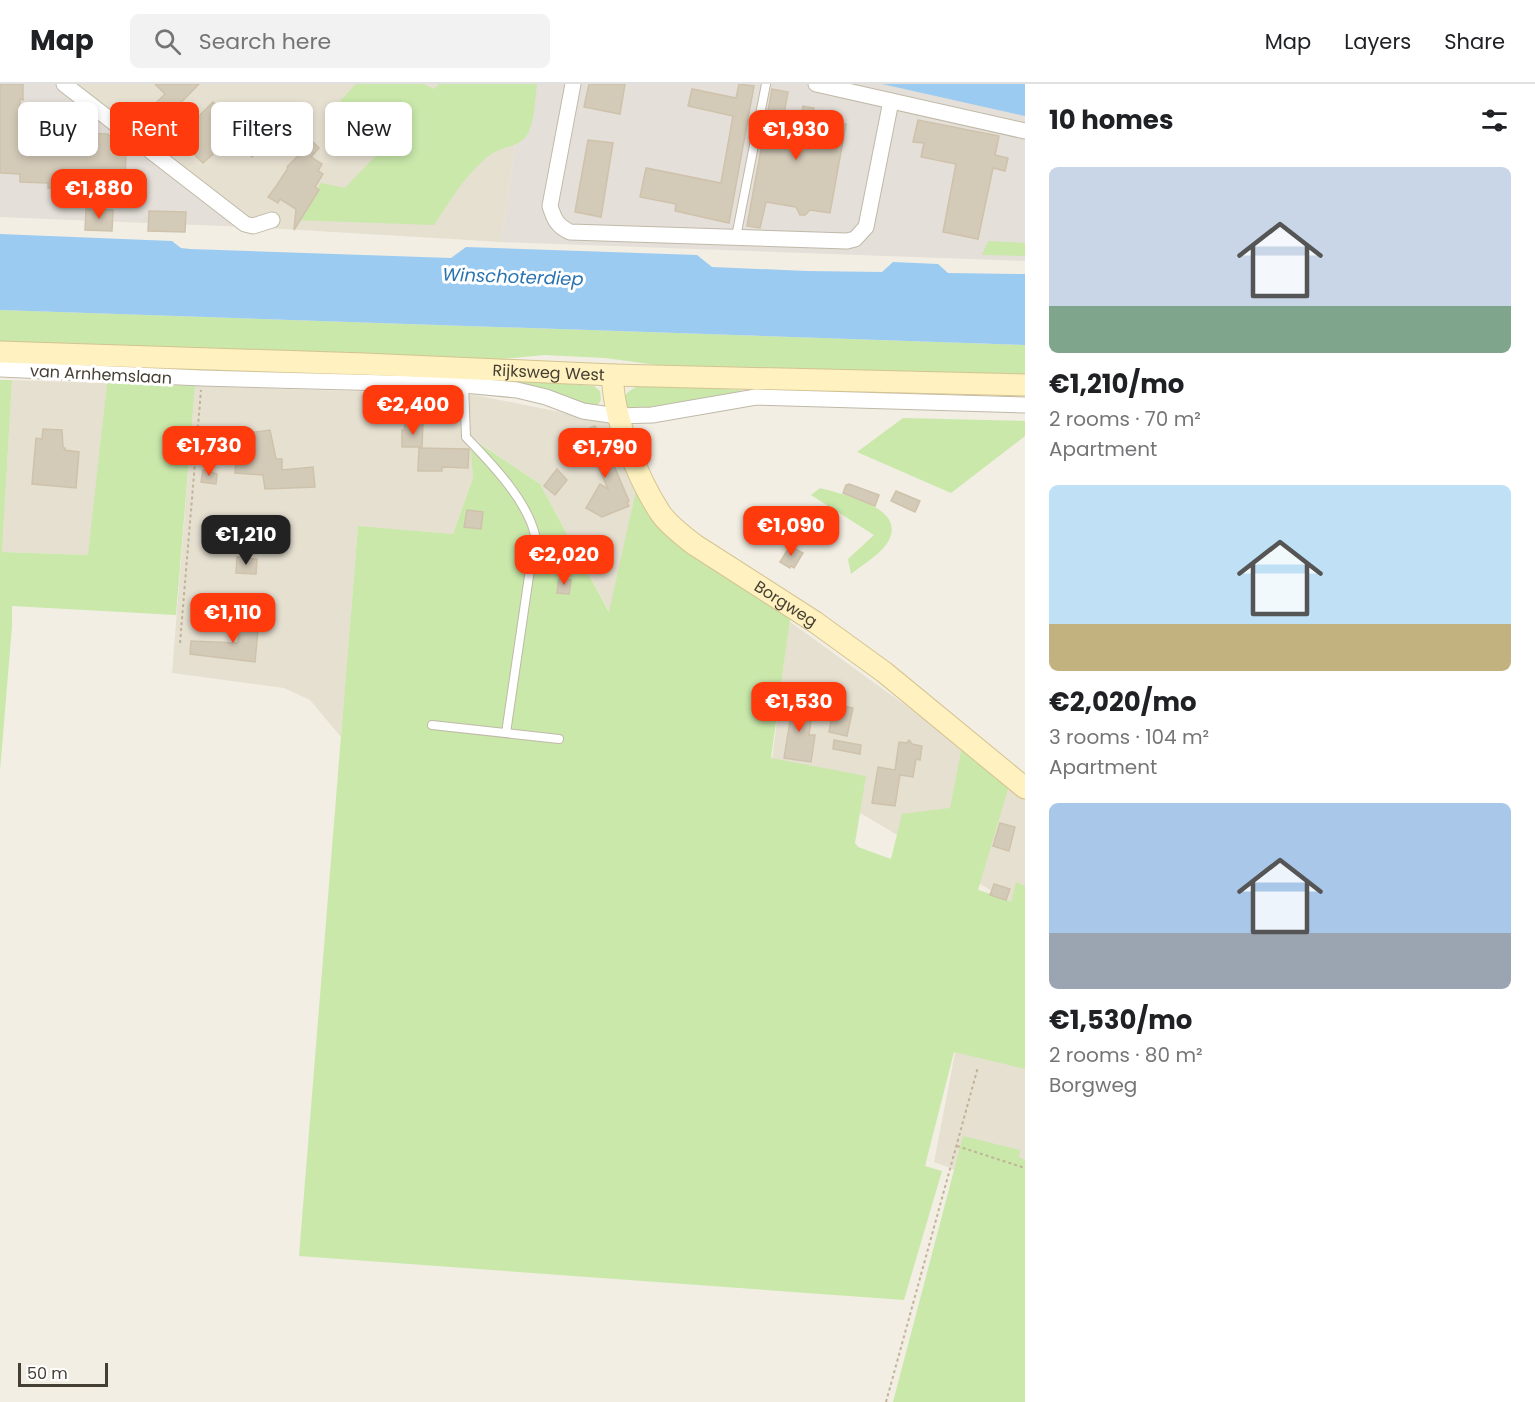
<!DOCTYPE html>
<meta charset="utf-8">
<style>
body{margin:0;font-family:Poppins,sans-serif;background:#f2f2f2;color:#202124;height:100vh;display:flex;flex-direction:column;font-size:22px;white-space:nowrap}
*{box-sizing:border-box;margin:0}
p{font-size:20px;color:#757577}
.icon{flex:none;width:33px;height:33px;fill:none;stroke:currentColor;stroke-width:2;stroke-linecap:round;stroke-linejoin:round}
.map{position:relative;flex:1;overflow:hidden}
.drawer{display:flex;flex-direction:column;background:#fff;width:510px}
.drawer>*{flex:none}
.hud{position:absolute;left:18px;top:18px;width:570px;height:54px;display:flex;gap:12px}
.scale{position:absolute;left:18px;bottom:15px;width:90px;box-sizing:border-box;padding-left:6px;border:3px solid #443e33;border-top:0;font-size:16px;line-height:21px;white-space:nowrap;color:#443e33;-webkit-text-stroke:4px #fff;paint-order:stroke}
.price{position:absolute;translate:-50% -51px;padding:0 14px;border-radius:12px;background:#ff3b0d;color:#fff;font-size:20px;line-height:39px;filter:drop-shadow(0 2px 3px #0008)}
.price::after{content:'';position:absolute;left:50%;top:36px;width:18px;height:14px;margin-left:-9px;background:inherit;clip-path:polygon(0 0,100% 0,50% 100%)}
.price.selected{background:#222;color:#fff}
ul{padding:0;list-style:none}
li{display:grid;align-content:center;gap:12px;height:318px;padding:0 24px}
li span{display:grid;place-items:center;height:186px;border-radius:9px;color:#555}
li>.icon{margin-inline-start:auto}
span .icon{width:108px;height:108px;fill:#fffc;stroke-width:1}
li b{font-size:26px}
h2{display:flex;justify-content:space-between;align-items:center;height:72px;padding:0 24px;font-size:26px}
.tag{padding:0 21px;border-radius:9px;background:#fff;box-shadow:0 3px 9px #0003;font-size:21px;line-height:54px}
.tag.selected{background:#ff3b0d;color:#fff}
header{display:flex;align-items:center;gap:36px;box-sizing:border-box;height:84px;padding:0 30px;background:#fff;border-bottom:2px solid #e0e0e0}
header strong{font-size:28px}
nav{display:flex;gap:33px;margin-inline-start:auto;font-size:21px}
.search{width:420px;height:54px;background:#f2f2f2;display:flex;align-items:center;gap:15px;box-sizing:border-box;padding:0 21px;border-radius:9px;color:#757577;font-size:22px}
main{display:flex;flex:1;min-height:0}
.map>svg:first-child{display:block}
.residential{fill:#e6e0d1}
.industrial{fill:#e4dfd8}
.green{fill:#c9e8aa}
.water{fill:#9ccbf2}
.building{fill:#d4cab8;stroke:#cfc2ab;stroke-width:1.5}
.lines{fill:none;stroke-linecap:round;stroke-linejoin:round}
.lane-casing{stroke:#c0b9a8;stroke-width:10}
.street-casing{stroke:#c0b9a8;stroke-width:17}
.secondary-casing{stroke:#d4c491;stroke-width:23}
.path{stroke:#c0b396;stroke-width:2;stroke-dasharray:3 3;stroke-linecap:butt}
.lane{stroke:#fff;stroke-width:8}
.street{stroke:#fff;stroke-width:15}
.secondary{stroke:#fff2c0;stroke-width:21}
.labels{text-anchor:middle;stroke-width:6;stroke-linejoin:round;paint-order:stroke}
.street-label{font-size:16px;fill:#443e33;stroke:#fff}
.water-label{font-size:18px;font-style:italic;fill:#2a73b1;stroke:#fff}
</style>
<header>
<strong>Map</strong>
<div class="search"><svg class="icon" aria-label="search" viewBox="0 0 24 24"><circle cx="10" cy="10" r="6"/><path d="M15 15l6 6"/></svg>Search here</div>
<nav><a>Map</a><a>Layers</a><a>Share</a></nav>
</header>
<main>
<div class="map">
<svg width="1025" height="1318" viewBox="0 0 1025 1318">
<rect width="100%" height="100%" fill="#f2eee3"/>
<g class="residential">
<path d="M57,0H524L501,158L248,143Z"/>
<path d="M12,296L107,299L89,471L2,468Z"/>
<path d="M195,302L475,311L610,338L636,406L610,529L540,400L471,353L473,394L453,450L358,443L341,653L310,616L284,604L172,589Z"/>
<path d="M789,537L1025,708V1112L934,1078L955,969L999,811L772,677Z"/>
</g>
<g class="industrial">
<path d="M0,0H57L248,143L0,133Z"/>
<path d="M524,0H1025V177L501,158Z"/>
</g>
<g class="green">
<path d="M356,0H423L434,5L439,0H537C535,15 535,37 527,51C518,64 502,62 490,71C467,88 450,117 434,141L294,136L321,99L345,104L385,62L340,17Z"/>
<path d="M988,157L1025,159V172L982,171Z"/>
<path d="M0,226L1025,261V294L657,281L605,274L544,271L492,276L0,259Z"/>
<path d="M504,295L594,302L600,307L601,316L597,322L588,321L498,297Z"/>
<path d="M0,296H12L2,468L88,471L107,299L195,302L176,531L12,522V542L0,687Z"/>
<path d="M645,300L739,306L745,308L629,326L623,319C625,306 634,304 645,300Z"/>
<path d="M903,334L1025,337V352L951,409L857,368Z"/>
<path d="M470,353L540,400L609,528L636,406L709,480L790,535L771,674L866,692L855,759L858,763L891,775L902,730L950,724L962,663L1009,702L978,806L1004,814L1011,818L1016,798L1025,802V985L954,968L925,1082L942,1087L904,1216L299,1172L358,442L453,450L473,394Z"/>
<path d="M820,404C840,410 906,422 889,456C882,470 863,480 851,490L848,475L874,451L811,411Z"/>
<path d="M963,1052L1020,1066L1019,1073L1025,1076V1318H893Z"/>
</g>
<g class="water">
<path d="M882,0H1025V32Z"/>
<path d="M0,150L172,157L181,164L190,165L451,174L466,163L697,171L712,183L807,187L882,188L893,178L938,180L948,189L1025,190V261L0,226Z"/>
</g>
<g class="building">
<path d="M0,0H23V16L20,15L18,63L86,65L87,49L107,50L123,61V69H126L125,94L85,91V106L48,104V99L20,98V90L0,89Z"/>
<path d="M155,0H199L155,45L142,33L165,10Z"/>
<path d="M589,0H625L620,30L584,23Z"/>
<path d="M739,0L754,2L729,139L675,127L676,120L640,113L646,84L721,99L733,32L688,22L692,5L736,14Z"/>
<path d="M772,5L788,8L784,29L801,32L803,22L814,24L812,34L846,40L830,129L810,126L805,131H800L796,123L766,118L760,144L747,142Z"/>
<path d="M213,18L246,51L270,26L284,41L252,73L235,56L232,58L230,55L203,79L177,54Z"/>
<path d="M918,36L999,52L995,71L1008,74L1005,87L993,84L978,155L943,148L956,80L921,73L924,59L913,58Z"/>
<path d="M588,56L613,59L601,133L575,128Z"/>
<path d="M312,57L319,64L311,73L322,80L318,87L323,90L315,103L319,106L294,146L296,125L280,115L278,119L268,113L277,101L288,84L287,83Z"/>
<path d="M86,125L113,126L112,147L85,146Z"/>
<path d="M149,127L186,128L185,148L148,147Z"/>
<path d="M405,340H423L422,363H402V346L404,347Z"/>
<path d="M595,342L600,349L629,417L627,418L629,422L602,433L586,424L600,400L608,405L583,347Z"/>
<path d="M43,345L62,346L63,364H65V366L79,368L76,404L32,400L36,354L42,355Z"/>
<path d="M270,346L276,375H282V386L313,383L315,403L265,405L263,391L235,389L237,365H242L240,350Z"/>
<path d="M419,364L469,365L468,384L442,383V387H418Z"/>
<path d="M557,385L567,396L555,411L544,402Z"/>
<path d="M203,386L217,390L216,400L201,398Z"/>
<path d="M849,400L879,411L875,422L843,409L846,401Z"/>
<path d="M896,407L920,417L915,428L891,417Z"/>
<path d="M467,426L483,428L481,445L464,443Z"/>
<path d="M790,462L803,469L794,484L791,482L790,484L780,478Z"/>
<path d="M237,473L257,475L256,490L236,489Z"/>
<path d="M559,495L571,496L569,510L557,509Z"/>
<path d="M241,532L259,534L255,578L190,570L191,557L238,559Z"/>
<path d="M784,619L813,622L809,651H815L811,678L784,674L791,631L782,630Z"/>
<path d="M834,620L853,624L847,652L829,648Z"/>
<path d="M834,656L861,661L860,670L833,665Z"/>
<path d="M909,656L912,660L922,662L920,676L916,675L913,693L900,691L895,722L872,719L878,683L895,686L899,658L907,659Z"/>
<path d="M1000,739L1015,743L1009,767L993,762Z"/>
<path d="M994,800L1010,805L1006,816L990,811Z"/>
</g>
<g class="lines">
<defs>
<g id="lane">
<path d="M736,153L766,0"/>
<path d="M464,301L466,353C490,378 527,416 535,451L506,649"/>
<path d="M432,641L559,655"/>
</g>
<g id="street">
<path d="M64,0L245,140L253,142L272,136"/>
<path d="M573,0L550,122C554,135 557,142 570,148L847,157L855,155L866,143L891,17"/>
<path d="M816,0L1025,47"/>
<path d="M0,285L202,294L464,301L517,306L546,313L583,327L617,332L652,331L756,313L1025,321"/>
</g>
<g id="secondary">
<path id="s1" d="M0,268L364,280L613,291L1025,301"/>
<path id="s2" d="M613,291C611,330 639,397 661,430C670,442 683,452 695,461L815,538L884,588L1025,704"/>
</g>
</defs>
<use href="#lane" class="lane-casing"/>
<use href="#street" class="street-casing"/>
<use href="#secondary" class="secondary-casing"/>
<g class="path">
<path d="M180,559L201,306"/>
<path d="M957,1062L1025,1084"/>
<path d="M886,1318L978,983"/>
</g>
<use href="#lane" class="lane"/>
<use href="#street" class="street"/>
<use href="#secondary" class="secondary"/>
</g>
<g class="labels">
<g class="street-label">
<text dy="6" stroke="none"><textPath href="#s1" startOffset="549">Rijksweg West</textPath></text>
<text transform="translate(101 290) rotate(3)" y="6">van Arnhemslaan</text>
<text dy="6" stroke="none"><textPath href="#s2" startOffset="303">Borgweg</textPath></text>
</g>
<g class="water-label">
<text transform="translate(513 193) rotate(2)" y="6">Winschoterdiep</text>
</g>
</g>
</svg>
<div class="scale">50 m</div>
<b class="price" style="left:796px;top:77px">€1,930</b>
<b class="price" style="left:99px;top:136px">€1,880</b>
<b class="price" style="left:413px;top:352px">€2,400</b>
<b class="price" style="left:209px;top:393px">€1,730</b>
<b class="price" style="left:605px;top:395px">€1,790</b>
<b class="price" style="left:791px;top:473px">€1,090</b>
<b class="price selected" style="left:246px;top:482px">€1,210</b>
<b class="price" style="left:564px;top:502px">€2,020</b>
<b class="price" style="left:233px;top:560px">€1,110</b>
<b class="price" style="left:799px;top:649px">€1,530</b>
<div class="hud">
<a class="tag">Buy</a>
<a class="tag selected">Rent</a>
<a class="tag">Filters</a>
<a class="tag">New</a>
</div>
</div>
<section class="drawer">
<h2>10 homes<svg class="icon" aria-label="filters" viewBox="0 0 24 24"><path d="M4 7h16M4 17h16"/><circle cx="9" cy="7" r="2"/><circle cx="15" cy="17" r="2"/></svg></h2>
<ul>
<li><span style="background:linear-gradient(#c9d6e8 75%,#7fa58c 0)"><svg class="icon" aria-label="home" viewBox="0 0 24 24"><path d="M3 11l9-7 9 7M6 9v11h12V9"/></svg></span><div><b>€1,210/mo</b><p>2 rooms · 70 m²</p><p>Apartment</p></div></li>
<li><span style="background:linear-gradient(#bfe0f5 75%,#c2b280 0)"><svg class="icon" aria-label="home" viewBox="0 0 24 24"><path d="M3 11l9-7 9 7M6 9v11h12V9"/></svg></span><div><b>€2,020/mo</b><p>3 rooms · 104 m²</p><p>Apartment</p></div></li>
<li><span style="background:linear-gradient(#a9c7e8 70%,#9aa5b1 0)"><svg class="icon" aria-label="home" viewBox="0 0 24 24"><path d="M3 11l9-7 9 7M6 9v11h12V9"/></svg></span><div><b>€1,530/mo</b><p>2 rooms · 80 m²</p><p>Borgweg</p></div></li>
</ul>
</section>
</main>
